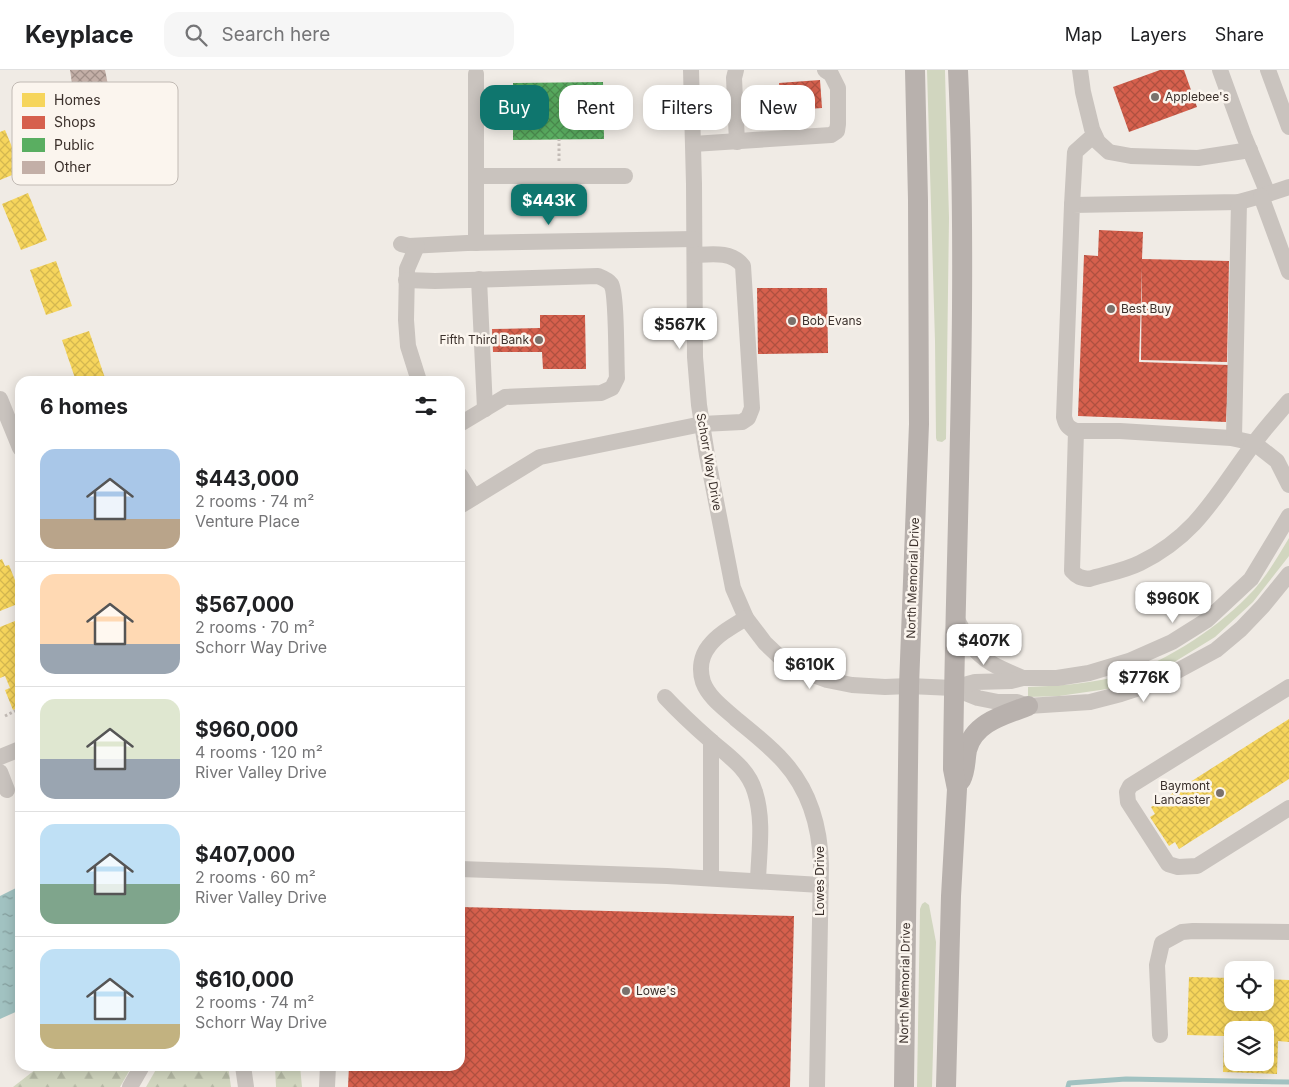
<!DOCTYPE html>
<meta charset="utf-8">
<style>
body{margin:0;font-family:Inter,sans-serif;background:#f6f6f6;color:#202124;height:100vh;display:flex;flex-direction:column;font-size:19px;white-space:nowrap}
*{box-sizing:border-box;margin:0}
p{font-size:16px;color:#757577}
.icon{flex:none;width:28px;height:28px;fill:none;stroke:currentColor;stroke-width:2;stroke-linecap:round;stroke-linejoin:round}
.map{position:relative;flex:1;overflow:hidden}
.drawer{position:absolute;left:15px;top:306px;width:450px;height:695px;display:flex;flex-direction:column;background:#fff;border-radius:15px;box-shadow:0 2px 12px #0003}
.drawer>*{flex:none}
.hud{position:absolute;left:480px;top:15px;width:475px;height:45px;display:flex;gap:10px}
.fabs{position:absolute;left:1224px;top:891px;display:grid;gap:10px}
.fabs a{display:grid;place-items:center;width:50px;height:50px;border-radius:10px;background:#fff;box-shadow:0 2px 12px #0003;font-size:25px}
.price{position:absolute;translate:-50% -42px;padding:0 11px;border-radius:10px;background:#fff;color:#222;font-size:16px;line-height:32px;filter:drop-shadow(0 1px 2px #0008)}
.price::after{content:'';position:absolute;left:50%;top:30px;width:15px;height:11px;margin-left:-8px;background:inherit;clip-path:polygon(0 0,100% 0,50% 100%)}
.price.selected{background:#0f766e;color:#fff}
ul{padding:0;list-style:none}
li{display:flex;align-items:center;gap:15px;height:125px;padding:0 25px}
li+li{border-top:1px solid #e0e0e0}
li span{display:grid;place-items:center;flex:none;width:140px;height:100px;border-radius:15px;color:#555}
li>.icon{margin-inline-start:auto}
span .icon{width:60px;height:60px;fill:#fffc;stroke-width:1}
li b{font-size:21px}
h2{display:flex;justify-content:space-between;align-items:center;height:60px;padding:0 25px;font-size:21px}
.chip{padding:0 18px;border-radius:15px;background:#fff;box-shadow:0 2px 12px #0003;font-size:18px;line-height:45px}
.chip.selected{background:#0f766e;color:#fff}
header{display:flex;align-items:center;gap:30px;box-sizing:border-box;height:70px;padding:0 25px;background:#fff;border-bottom:1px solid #e0e0e0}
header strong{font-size:24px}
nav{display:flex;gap:28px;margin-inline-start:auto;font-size:18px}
.search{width:350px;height:45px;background:#f6f6f6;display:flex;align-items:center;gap:12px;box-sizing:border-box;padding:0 18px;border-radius:15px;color:#757577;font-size:19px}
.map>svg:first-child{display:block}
.grass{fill:#d1d6bf}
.forest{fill:url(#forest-firs)}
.water{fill:url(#water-ripples)}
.homes{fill:url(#homes-cross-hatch);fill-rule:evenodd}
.shops{fill:url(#shops-cross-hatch)}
.public{fill:url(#public-cross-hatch)}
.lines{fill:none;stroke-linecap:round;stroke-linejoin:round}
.stream{stroke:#a1c2c1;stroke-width:5}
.building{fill:url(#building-cross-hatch)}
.path{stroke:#c2bbb6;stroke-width:3;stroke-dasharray:2.5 2.5;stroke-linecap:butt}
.minor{stroke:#c9c3be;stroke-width:16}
.major{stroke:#b8b1ad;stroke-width:20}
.poi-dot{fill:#7a716c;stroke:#fbf5ee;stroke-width:2}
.labels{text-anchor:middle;stroke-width:5;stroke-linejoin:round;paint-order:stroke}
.poi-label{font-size:12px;fill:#3b302b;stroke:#fbf5ee;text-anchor:start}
.street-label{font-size:12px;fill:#3b302b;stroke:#fbf5ee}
.key{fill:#fbf5ee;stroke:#c1bab4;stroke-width:1}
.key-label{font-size:14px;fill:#3b302b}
</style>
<header>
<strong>Keyplace</strong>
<div class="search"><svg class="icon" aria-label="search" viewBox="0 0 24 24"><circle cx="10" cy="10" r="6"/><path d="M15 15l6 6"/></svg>Search here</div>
<nav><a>Map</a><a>Layers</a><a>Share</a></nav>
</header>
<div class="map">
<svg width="1289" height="1017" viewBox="0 0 1289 1017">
<defs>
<pattern id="forest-firs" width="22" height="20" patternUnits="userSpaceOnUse" patternTransform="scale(1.25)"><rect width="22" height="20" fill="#d1d6bf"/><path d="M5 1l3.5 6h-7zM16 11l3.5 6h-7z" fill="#b4b8a4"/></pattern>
<pattern id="water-ripples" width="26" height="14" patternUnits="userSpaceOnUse" patternTransform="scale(1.25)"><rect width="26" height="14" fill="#a1c2c1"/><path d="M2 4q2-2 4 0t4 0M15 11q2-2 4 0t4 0" fill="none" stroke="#849e9d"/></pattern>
<pattern id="homes-cross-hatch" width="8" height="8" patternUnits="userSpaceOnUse" patternTransform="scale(1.25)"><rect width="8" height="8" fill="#f6d55c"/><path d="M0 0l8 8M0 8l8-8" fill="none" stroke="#d4b750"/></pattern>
<pattern id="shops-cross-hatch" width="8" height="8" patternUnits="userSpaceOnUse" patternTransform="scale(1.25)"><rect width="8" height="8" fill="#d6604d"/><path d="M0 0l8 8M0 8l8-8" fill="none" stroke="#af5040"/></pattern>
<pattern id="public-cross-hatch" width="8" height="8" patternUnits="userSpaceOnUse" patternTransform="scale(1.25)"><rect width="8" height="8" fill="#5aae61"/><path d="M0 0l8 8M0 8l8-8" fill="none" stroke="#4c8e50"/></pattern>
<pattern id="building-cross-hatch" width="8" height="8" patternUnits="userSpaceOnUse" patternTransform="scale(1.25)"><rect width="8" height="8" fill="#c3afa7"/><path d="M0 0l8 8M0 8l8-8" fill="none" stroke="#a08f88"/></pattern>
</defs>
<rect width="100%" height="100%" fill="#f0ebe5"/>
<g class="grass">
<path d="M927,0H945V2L949,148L946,369L942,372L937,371L936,368L935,271Z"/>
<path d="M1289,468V486L1253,532L1215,567L1163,599L1114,618L1059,626L1028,627V617C1056,616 1084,614 1111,608C1157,598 1215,560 1247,527C1264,511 1277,488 1289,468Z"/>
<path d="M925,832L929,835L936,872L932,1017H917L920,839L922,834Z"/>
</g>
<g class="forest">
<path d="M40,996H132L120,1017H13Z"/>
<path d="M158,996H228L231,1017H146Z"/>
<path d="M275,996H300L302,1017H276Z"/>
</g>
<path class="water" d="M20,816V940L0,949V826Z"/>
<g class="homes">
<path d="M5,60L22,101L0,110V62Z"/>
<path d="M28,123L47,170L21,180L2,134Z"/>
<path d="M56,191L72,236L46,245L30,200Z"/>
<path d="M89,261L106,311H76L62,270Z"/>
<path d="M2,489L5,496L9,495L20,523L16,525L20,533L0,541V490Z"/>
<path d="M20,549V647L16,639L13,640L5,620L10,618L5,606L0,608V557Z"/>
<path d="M1289,649V709L1179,779L1175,772L1169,776L1150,747L1155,744L1151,737Z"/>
<path d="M1189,907L1232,908V932H1265V909L1289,910V972L1278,971L1277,1004L1223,1002L1224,966L1187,965ZM1232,960H1265V992H1232Z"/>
</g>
<g class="shops">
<path d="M1160,0H1184L1197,37L1129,62L1113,17Z"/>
<path d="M820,10L822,38L781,41L779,13Z"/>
<path d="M1099,160L1143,162L1142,189L1229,191L1227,292L1141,290L1142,197L1139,292L1229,295L1226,352L1078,346L1084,185L1098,186Z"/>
<path d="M757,218H827L828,283L758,284Z"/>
<path d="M540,245H585L586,299H543L542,282H493L492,259L540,258Z"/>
<path d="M460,837L794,846L790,1017H348L349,996H460Z"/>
</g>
<path class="public" d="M603,12L604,69L513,70V13Z"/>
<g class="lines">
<path class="stream" d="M1068,1017L1069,1013L1126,1009L1289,1012"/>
</g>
<path class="building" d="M70,0H105L108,15L73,20Z"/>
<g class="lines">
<g class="path">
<path d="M491,40L513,39"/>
<path d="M559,91V69"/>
<path d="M5,646L17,640"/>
</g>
<g class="minor">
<path d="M691,0L694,114L695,287L699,335L707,385L733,518L746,548L765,573L784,591L805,602L827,610L852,615L885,617L909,616L953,618L978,628L998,632H1017L1028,636L1090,632L1121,624L1155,613L1216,580L1241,559L1263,536L1289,504"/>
<path d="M736,0L734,8L737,72"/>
<path d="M1080,0L1083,22L1092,59L1098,72L1109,82L1131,86L1198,88L1250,80"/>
<path d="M1220,0L1244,66L1268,124"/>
<path d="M1268,0L1289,57"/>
<path d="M476,4V173"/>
<path d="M693,74L831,65L837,61L838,54V18L831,4L825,0"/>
<path d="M477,106H625"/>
<path d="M1289,117L1268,124L1239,132L1072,135L1064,347C1066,355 1068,358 1076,361H1120L1231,368L1254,373L1277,391L1289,415"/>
<path d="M1261,126L1289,202"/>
<path d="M1072,135L1075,82L1094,65"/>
<path d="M401,174L409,176L467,173L694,169"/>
<path d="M417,176L407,199L406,250L408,276L419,311"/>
<path d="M479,209L485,339"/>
<path d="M406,210L435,211L598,206C603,208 608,210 611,214C617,223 616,293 617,308L612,318L601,323L505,327L460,354"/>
<path d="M0,329L20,378"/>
<path d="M1076,361L1072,501C1077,507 1081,508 1089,509C1105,504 1124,501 1140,493C1199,464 1217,422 1255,372C1265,358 1277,345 1289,331"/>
<path d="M1234,368L1239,132"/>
<path d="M460,405L474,427"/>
<path d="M460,436L540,387L702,354L742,352L748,348L752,338L743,196C732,181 712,184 695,185"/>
<path d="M955,546C961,556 966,568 973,577C984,593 1005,600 1023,608"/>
<path d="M746,548C733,556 718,564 709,576C701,586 699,599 703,612C709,628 724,638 736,649C753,663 770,676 784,692C810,721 820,757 821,795L817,1017"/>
<path d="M1289,617L1130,716L1127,722L1128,732L1168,794L1178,797L1197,796L1289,738"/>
<path d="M953,618L975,612L1011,611L1023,608H1057L1089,603L1129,591L1172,572L1207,550L1251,509L1289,446"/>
<path d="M665,627C679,642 694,656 710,670C728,686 748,698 755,722C764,750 759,781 758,810"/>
<path d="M711,671V808"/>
<path d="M0,687L20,679"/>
<path d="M0,702L7,720"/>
<path d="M460,799L667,806L821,815"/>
<path d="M1160,965L1157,895L1162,873L1182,862L1193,861L1289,862"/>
<path d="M243,996L246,1017"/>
<path d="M130,1017L142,996"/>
<path d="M327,1017L328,996"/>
</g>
<g class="major">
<path d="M961,710C966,700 965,691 967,680C974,652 1005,645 1028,636"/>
<path d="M904,1017L909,616L919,354L918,130L915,0"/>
<path d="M946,1017L951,826L957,719L953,699C955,466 969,233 958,0"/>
</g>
</g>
<g class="poi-dot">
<circle cx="1155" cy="27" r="5"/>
<circle cx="1111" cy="239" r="5"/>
<circle cx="792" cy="251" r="5"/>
<circle cx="539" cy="270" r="5"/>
<circle cx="1220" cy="723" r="5"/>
<circle cx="626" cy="921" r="5"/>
</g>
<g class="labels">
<g class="poi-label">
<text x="1165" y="31">Applebee's</text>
<text x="1121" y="243">Best Buy</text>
<text x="802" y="255">Bob Evans</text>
<text x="529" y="274" text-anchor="end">Fifth Third Bank</text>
<text x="1210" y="720" text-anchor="end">Baymont<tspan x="1210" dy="14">Lancaster</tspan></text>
<text x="636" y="925">Lowe's</text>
</g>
<g class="street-label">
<text transform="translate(709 392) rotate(80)" y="4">Schorr Way Drive</text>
<text transform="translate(913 508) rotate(-88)" y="4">North Memorial Drive</text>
<text transform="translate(820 811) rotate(-90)" y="4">Lowes Drive</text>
<text transform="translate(905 913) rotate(-89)" y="4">North Memorial Drive</text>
</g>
</g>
<rect x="12" y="12" width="166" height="103" rx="8" class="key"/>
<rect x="22" y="23" width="23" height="14" fill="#f6d55c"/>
<rect x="22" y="46" width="23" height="13" fill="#d6604d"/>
<rect x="22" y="68" width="23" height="14" fill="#5aae61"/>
<rect x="22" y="91" width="23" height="13" fill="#c3afa7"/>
<g class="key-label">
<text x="54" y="35">Homes</text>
<text x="54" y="57">Shops</text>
<text x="54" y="80">Public</text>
<text x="54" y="102">Other</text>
</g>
</svg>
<div class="fabs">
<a><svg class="icon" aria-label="locate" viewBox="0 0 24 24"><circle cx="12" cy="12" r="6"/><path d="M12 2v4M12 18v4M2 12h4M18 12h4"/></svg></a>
<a><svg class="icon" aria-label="layers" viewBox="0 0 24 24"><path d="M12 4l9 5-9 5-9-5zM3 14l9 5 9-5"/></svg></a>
</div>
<b class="price selected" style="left:549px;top:156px">$443K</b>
<b class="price" style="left:680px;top:280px">$567K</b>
<b class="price" style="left:1173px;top:554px">$960K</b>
<b class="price" style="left:984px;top:596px">$407K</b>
<b class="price" style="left:810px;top:620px">$610K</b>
<b class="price" style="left:1144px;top:633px">$776K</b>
<div class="hud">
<a class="chip selected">Buy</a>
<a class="chip">Rent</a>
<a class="chip">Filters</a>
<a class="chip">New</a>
</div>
<section class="drawer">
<h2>6 homes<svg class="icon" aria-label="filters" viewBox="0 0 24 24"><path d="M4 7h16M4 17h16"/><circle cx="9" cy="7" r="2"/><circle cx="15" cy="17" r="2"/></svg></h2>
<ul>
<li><span style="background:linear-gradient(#a9c7e8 70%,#b9a48a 0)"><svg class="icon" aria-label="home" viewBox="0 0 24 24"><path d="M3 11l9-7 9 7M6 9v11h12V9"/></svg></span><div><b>$443,000</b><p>2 rooms · 74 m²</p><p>Venture Place</p></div></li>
<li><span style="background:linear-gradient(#ffd9b3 70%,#9aa5b1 0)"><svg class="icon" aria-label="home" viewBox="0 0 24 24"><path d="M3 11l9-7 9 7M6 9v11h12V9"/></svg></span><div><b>$567,000</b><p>2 rooms · 70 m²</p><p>Schorr Way Drive</p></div></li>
<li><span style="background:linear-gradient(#dfe7d0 60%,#9aa5b1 0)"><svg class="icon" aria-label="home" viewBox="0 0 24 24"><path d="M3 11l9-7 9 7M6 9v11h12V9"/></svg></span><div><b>$960,000</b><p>4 rooms · 120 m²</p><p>River Valley Drive</p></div></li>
<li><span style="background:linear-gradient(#bfe0f5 60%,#7fa58c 0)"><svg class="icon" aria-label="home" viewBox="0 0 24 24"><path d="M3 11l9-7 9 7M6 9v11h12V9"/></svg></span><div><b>$407,000</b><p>2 rooms · 60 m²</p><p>River Valley Drive</p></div></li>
<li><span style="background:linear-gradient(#bfe0f5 75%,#c2b280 0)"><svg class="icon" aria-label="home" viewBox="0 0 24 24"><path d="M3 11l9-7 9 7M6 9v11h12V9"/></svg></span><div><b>$610,000</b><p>2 rooms · 74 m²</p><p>Schorr Way Drive</p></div></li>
</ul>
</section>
</div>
